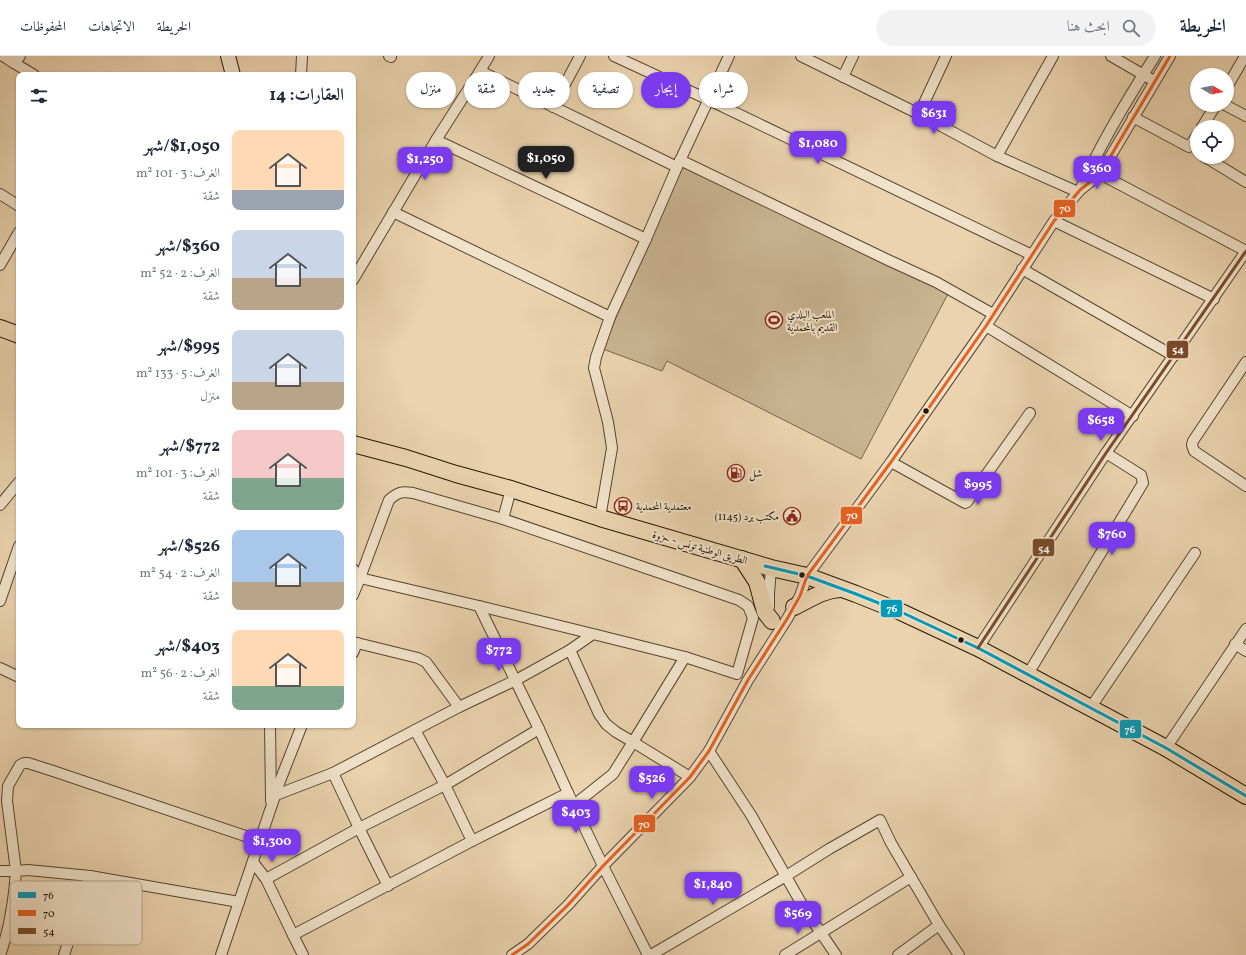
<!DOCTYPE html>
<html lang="ar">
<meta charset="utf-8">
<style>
body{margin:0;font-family:Vollkorn,Amiri,serif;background:#f2f2f3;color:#1f2937;direction:rtl;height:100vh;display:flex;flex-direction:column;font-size:15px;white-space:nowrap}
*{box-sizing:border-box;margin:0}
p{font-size:13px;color:#747a83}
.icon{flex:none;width:22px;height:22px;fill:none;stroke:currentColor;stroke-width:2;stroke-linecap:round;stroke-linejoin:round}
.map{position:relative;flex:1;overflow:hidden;direction:ltr}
.drawer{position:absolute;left:16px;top:16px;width:340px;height:656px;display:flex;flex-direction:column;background:#fff;border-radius:8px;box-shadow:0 1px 3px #0004;direction:rtl}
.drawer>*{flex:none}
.hud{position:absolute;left:368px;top:16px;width:380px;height:36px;direction:rtl;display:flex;gap:8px}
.needle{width:26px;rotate:99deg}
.tools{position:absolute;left:1190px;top:12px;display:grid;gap:8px}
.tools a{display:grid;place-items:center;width:44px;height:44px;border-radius:50%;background:#fff;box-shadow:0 1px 3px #0004;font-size:20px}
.price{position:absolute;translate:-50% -34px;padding:0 9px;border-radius:8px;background:#7c3aed;color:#fff;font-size:13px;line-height:26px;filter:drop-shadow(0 1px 2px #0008)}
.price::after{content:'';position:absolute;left:50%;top:24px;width:12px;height:9px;margin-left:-6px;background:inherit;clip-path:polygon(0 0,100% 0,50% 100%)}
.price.selected{background:#222;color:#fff}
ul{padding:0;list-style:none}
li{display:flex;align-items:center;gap:12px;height:100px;padding:0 12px}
li span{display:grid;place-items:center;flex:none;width:112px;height:80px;border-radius:8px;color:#555}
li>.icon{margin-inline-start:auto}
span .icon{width:48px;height:48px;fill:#fffc;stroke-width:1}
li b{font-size:17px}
h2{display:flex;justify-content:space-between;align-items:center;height:48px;padding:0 12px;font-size:17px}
.pill{padding:0 14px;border-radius:18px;background:#fff;box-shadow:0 1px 3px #0004;font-size:14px;line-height:36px}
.pill.selected{background:#7c3aed;color:#fff}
header{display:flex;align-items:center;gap:24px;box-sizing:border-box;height:56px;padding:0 20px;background:#fff;border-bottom:1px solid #e0e1e3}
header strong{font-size:19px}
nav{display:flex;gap:22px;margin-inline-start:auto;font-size:14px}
.search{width:280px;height:36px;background:#f2f2f3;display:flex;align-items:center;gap:10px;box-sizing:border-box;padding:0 14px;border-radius:22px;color:#747a83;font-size:15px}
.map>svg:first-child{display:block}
.green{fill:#c9b391;stroke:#77644b}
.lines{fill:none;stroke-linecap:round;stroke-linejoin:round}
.street-casing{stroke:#56452f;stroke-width:12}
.secondary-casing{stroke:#251605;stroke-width:16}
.primary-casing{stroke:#251605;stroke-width:18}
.street{stroke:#f1e2ca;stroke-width:10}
.secondary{stroke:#f1e2ca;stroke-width:14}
.primary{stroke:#ead3ae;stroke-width:16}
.bus-1-casing{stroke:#f1e2ca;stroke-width:6}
.bus-2-casing{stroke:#f1e2ca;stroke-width:6}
.bus-3-casing{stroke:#f1e2ca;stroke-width:6}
.bus-1{stroke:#049aba;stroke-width:3}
.bus-2{stroke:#e86121;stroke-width:3}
.bus-3{stroke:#7a4b2a;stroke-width:3}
.bus-dot{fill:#251605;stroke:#f1e2ca;stroke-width:1.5}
.labels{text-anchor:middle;stroke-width:4;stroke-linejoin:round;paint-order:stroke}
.poi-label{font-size:11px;fill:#251605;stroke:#f1e2ca;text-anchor:start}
.street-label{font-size:11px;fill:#251605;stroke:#f1e2ca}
.key{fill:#f1e2ca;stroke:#b4a58f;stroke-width:1}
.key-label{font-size:11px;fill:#251605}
.line-badge{stroke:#f1e2ca;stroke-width:1.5}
.badge-label{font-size:11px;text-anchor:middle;font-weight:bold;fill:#fff}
</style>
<header>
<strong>الخريطة</strong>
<div class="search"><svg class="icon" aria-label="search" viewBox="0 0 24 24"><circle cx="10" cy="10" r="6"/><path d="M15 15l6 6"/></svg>ابحث هنا</div>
<nav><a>الخريطة</a><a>الاتجاهات</a><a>المحفوظات</a></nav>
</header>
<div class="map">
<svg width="1246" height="899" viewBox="0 0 1246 899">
<rect width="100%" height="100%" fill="#ead3ae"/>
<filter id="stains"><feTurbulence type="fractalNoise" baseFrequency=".005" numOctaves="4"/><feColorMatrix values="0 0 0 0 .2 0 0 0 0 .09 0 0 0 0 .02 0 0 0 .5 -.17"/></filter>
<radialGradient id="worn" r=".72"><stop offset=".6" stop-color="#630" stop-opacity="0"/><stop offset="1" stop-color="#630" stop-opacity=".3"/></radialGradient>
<path class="green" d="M680,106L949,236L861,403L667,305L662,315L603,293Z"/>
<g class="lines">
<defs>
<g id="street">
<path d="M3,0L14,7L20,0"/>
<path d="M389,0L391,1"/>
<path d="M489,0L480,15L677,111"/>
<path d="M614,0L709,44L1032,199"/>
<path d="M801,0L919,58L997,100L1078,136"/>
<path d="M1111,0L1149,22"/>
<path d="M14,7L34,19"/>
<path d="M301,19L302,0"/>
<path d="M843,21L853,0"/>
<path d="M1227,31L1245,0"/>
<path d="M1225,49L1246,60"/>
<path d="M553,51L580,0"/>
<path d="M919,58L946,0"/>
<path d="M1133,61L1189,91L1197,79"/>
<path d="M1202,71L1216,49"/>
<path d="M436,84L646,183"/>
<path d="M997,100L1053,0"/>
<path d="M1205,101L1246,126"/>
<path d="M680,104L888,204L936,226L993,258"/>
<path d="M1090,111L1100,118L1246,195"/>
<path d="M1081,132C1101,86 1128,42 1155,0"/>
<path d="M0,138L19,150"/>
<path d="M393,156L610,261L646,183L677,111L729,0"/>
<path d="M1054,165L1214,243"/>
<path d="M0,209L19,176"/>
<path d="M1022,213L1174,300"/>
<path d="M353,224L436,84L480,15"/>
<path d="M986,270L1133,360"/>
<path d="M1246,306L1193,385L1192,389L1194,395L1246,430"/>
<path d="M891,406L965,447L967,446L1030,357"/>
<path d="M0,449L19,426"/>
<path d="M600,462L612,392L608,366L594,312L596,301L610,261"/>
<path d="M503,463L511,433"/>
<path d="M353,513L360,522L353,539"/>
<path d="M0,545L19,490"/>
<path d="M479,550L539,673"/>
<path d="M769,551V538L771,512"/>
<path d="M353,586L418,602L426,606L459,651"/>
<path d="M1235,588L1246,595"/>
<path d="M978,592L1106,397L1246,195"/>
<path d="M570,594L599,658L606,668L616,676L633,686L685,601"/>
<path d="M353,597L357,587"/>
<path d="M0,612L19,621"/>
<path d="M1028,618L1143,427L1141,419L1106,397"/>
<path d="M1091,651L1195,497"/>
<path d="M270,669L271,745"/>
<path d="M415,674L445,729L472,785"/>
<path d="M1166,692L1246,573"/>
<path d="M709,695L751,759L804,852L836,899"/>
<path d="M568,737L603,810L648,899"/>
<path d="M276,739L333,717"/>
<path d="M574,749L613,718L633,686L690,721"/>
<path d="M253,806L266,823"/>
<path d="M0,815H16L7,745L8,730L20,709L24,707H28L53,715L260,785"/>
<path d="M293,879L266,823L359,772L388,830"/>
<path d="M0,899C10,872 14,844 16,815L28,814L90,820"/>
<path d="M64,899L90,820L239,846"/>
<path d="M221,899L280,725L302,669"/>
<path d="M303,899L293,879L472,785L568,737L539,673L445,729L359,772L333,717L459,651L516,624L570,594L593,578L685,601L737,618L753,562L748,550L739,544L503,463L413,437C402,435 398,436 389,444L360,522L479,550L593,578"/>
<path d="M512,899L528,888L568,849L603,810L690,721L709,695L748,624L787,563L800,540L807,520L891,406L986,270L1054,165L1080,134L1100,118L1170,0"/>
<path d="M651,899L786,820L829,793L880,764L891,787L939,869L959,899"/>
<path d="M785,899L911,821"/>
<path d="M898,899L939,869"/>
</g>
<path id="secondary" d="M228,0L233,19"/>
<g id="primary">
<path d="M0,272L19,279"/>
<path d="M353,388L406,402L456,418L511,433L600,462L771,512L807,520L856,538L901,556L978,592L1166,692L1246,740"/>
<path d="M742,503L757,526L765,556L772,565"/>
<path d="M794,551C809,544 822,534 840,533"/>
</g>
</defs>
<use href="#street" class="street-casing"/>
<use href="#secondary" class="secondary-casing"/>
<use href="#primary" class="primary-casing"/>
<use href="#street" class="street"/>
<use href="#secondary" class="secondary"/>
<use href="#primary" class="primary"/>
<defs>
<path id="bus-1" d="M765,510L807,520L856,538L901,556L978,592L1166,692L1246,740"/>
<path id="bus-2" d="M512,899L528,888L568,849L603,810L690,721L709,695L748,624L787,563L800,540L807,520L891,406L986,270L1054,165L1080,134L1100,118L1170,0"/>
<path id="bus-3" d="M978,592L1106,397L1246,195"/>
</defs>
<use href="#bus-1" class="bus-1-casing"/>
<use href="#bus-2" class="bus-2-casing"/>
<use href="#bus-3" class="bus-3-casing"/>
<use href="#bus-1" class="bus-1"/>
<use href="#bus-2" class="bus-2"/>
<use href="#bus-3" class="bus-3"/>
</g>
<defs>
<symbol id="stadium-ring" viewBox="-11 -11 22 22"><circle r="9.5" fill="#f1e2ca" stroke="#8f2418" stroke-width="1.5"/><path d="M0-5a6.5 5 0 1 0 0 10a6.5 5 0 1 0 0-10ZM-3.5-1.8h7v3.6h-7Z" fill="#8f2418"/></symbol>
<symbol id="fuel-ring" viewBox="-11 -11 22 22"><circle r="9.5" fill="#f1e2ca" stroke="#8f2418" stroke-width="1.5"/><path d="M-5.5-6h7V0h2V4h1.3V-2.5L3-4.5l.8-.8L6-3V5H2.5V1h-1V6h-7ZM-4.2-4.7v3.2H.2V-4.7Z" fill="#8f2418"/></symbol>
<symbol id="bus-ring" viewBox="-11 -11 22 22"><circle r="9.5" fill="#f1e2ca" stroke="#8f2418" stroke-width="1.5"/><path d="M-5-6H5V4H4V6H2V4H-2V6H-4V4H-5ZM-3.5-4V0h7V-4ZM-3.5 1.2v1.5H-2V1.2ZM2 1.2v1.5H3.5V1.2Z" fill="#8f2418"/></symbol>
<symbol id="civic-ring" viewBox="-11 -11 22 22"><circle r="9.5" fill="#f1e2ca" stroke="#8f2418" stroke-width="1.5"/><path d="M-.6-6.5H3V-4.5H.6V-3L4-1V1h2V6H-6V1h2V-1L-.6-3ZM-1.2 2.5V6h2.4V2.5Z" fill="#8f2418"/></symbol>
</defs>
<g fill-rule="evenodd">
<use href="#stadium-ring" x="764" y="254" width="20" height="20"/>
<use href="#fuel-ring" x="726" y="407" width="20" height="20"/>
<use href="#bus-ring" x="613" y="440" width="20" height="20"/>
<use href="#civic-ring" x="782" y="450" width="20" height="20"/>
</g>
<g class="bus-dot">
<circle cx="926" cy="355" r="3.5"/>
<circle cx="802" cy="519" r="3.5"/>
<circle cx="961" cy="584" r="3.5"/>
</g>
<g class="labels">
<g class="poi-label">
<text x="787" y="262">الملعب البلدي<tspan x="787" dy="13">القديم بالمحمدية</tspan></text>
<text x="749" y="421">شل</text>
<text x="636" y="454">معتمدية المحمدية</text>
<text x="779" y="464" text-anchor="end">مكتب برد (1145)</text>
</g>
<g class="street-label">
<text transform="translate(700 491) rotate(16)" y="4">الطريق الوطنية تونس - حزوة</text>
</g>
</g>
<rect x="10" y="825" width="132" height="64" rx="6" class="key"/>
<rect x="18" y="836" width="18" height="6" fill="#049aba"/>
<rect x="18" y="854" width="18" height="6" fill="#e86121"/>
<rect x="18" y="872" width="18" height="6" fill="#7a4b2a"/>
<g class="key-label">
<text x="43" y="843">76</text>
<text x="43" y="861">70</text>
<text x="43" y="879">54</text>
</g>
<g class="line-badge">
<rect x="1053" y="143" width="23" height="19" rx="4" fill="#e86121"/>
<rect x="1166" y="284" width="23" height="19" rx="4" fill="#7a4b2a"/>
<rect x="840" y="450" width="23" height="19" rx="4" fill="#e86121"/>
<rect x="1032" y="482" width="23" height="19" rx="4" fill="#7a4b2a"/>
<rect x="880" y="543" width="23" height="19" rx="4" fill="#049aba"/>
<rect x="1119" y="663" width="23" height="20" rx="4" fill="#049aba"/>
<rect x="633" y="758" width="23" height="19" rx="4" fill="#e86121"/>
</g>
<g class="badge-label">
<text x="1065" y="156">70</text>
<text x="1178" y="297">54</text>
<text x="852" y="463">70</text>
<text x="1044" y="496">54</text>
<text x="892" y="556">76</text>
<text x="1130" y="677">76</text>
<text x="644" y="772">70</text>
</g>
<rect width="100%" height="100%" filter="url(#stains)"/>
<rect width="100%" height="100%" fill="url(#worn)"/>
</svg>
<div class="tools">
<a><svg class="needle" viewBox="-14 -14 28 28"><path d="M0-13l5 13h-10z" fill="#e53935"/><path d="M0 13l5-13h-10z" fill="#747a83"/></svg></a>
<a><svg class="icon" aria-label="locate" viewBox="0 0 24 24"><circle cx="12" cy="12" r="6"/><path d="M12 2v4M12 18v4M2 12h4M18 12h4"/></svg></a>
</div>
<b class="price" style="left:934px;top:79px">$631</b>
<b class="price" style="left:818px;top:109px">$1,080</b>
<b class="price selected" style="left:546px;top:124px">$1,050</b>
<b class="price" style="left:425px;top:125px">$1,250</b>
<b class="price" style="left:1097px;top:134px">$360</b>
<b class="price" style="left:1101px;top:386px">$658</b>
<b class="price" style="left:978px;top:450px">$995</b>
<b class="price" style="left:1112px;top:500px">$760</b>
<b class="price" style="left:499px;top:616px">$772</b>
<b class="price" style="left:652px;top:744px">$526</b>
<b class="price" style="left:576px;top:778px">$403</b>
<b class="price" style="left:272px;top:807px">$1,300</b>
<b class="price" style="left:713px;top:850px">$1,840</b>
<b class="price" style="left:798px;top:879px">$569</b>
<div class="hud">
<a class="pill">شراء</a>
<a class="pill selected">إيجار</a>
<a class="pill">تصفية</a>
<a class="pill">جديد</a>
<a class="pill">شقة</a>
<a class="pill">منزل</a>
</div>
<section class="drawer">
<h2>العقارات: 14<svg class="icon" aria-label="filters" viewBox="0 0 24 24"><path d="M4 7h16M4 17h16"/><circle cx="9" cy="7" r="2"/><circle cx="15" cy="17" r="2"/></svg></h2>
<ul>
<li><span style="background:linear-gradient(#ffd9b3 75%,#9aa5b1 0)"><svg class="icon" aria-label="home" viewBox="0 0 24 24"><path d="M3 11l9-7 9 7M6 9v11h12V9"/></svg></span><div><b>$1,050/شهر</b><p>الغرف: 3 · 101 m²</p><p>شقة</p></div></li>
<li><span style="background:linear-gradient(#c9d6e8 60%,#b9a48a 0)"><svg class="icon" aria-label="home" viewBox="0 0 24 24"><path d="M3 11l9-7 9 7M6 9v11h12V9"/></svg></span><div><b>$360/شهر</b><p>الغرف: 2 · 52 m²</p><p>شقة</p></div></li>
<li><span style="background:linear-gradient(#c9d6e8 65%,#b9a48a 0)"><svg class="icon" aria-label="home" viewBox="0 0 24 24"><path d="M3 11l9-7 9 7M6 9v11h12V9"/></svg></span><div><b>$995/شهر</b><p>الغرف: 5 · 133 m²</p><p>منزل</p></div></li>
<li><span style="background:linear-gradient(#f6c9c9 60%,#7fa58c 0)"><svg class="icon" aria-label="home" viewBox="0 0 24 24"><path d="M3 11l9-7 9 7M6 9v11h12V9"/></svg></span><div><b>$772/شهر</b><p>الغرف: 3 · 101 m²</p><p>شقة</p></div></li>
<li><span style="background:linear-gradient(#a9c7e8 65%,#b9a48a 0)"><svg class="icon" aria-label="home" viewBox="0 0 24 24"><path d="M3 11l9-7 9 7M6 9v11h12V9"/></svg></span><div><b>$526/شهر</b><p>الغرف: 2 · 54 m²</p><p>شقة</p></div></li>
<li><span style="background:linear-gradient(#ffd9b3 70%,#7fa58c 0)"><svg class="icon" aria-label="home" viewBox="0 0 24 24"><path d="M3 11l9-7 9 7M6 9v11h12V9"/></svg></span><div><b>$403/شهر</b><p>الغرف: 2 · 56 m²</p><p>شقة</p></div></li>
</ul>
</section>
</div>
